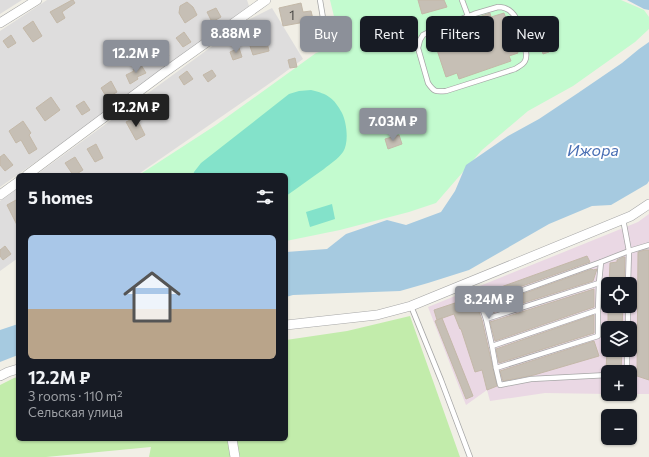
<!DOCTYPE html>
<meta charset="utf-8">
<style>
body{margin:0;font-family:Commissioner,sans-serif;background:#20242c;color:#f1f3f6;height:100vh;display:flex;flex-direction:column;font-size:15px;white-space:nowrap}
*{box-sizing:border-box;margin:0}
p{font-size:13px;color:#9ea1a6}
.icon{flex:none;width:22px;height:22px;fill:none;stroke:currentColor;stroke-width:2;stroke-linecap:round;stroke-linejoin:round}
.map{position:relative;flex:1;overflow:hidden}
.side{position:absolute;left:16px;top:173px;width:272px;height:268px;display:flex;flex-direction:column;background:#171b24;border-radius:6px;box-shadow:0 1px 3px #0004}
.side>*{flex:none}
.top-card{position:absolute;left:300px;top:16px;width:289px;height:36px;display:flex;gap:8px}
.buttons{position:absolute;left:601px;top:277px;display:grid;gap:8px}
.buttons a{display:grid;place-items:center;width:36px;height:36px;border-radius:6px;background:#171b24;box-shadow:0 1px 3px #0004;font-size:20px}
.price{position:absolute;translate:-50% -34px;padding:0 9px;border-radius:4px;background:#8c9099;color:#fff;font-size:13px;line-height:26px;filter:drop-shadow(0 1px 2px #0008)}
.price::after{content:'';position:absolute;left:50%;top:24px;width:12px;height:9px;margin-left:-6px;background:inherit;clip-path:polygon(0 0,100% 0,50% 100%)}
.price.active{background:#222;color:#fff}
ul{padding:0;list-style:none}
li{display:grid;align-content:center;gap:8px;height:212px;padding:0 12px}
li span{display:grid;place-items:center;height:124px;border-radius:6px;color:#555}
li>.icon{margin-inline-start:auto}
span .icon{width:72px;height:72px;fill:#fffc;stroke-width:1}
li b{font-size:17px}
h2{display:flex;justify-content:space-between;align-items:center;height:48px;padding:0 12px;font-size:17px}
.chip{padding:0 14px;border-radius:6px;background:#171b24;box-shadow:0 1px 3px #0004;font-size:14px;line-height:36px}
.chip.active{background:#8c9099;color:#fff}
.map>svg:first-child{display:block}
.residential{fill:#dedddd}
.industrial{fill:#ead8e4;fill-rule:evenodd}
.grass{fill:#c2ecab}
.park{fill:#c3fbcf}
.pitch{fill:#83e2ca}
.water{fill:#a6cae0}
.building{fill:#c6bfb5;stroke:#c3b8a8}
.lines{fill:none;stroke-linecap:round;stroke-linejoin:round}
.lane-casing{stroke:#a7a7a7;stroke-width:6}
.street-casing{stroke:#a7a7a7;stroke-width:10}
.lane{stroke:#fff;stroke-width:4.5}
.street{stroke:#fff;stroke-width:9}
.labels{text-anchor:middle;stroke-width:4;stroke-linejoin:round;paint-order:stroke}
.number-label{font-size:13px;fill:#4a4845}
.water-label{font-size:16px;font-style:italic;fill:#496fb4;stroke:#fff}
</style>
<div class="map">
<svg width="649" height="457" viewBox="0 0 649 457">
<rect width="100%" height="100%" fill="#f1efe6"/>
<g class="residential">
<path d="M0,0H22L0,14Z"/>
<path d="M47,0H247L249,6L77,133L0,187V31Z"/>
<path d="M272,8L303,59L273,81L137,175H36L248,20Z"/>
<path d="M18,188V258L0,271V201Z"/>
</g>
<path class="industrial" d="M649,214V394H630V372H608V394L545,393L490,401L487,390L466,405L428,307L638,222ZM608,284H630V306H608ZM608,328H630V350H608Z"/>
<path class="grass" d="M410,316L460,457H149L151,447L46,457H0V385L14,378L18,377V439H286V340L347,331Z"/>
<path class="park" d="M330,0H621L644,10L649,17V29L635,42L573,86L528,111L482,150L436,203L409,212L340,230L286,241V175H139L216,125L316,53L341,45Z"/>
<g class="pitch">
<path d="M311,90C328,94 334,98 342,113C347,123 349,143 343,152C338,159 330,164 324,169C311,178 299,187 286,196V175H193L194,172L201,163L289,94L299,91Z"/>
<path d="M332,204L335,219L310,227L306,212Z"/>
</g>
<g class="water">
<path d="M627,0H649V10L644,9Z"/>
<path d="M649,42V181L647,184L611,205L592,206L549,224L469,270L428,283L400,291L293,295L286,297V252L327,249L346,234L387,220L406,225L441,212L455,191L466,165L508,136L539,119L578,93L622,63L639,49Z"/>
<path d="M18,324V355L0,362V330Z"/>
</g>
<g class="building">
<path d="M72,0H73L75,3L62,12L65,18L57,23L50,12Z"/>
<path d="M418,0H444L447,7L422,14Z"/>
<path d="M187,2L193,7L197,15L185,23L179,13L180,6Z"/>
<path d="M301,3L303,12L311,11L313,19L305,20V22L283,26L279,8Z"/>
<path d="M216,8L221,17L212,22L207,12Z"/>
<path d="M490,13L491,17L504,13L518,53L509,56L511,61L459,79L457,73L446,77L433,38L444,34L443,30Z"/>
<path d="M33,21L42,36L33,42L23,28Z"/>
<path d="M184,32L191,42L183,47L176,38Z"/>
<path d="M11,35L16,43L8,48L3,41Z"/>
<path d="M266,38L269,51L253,55L249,43Z"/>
<path d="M547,45L549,52L543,54L541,47Z"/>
<path d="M162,46L169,56L158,63L152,53Z"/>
<path d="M239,48L242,57L233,60L230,52Z"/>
<path d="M295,58L297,67L290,68L288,60Z"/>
<path d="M141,65L146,73L137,77L138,79L130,84L126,75L134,71L133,69Z"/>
<path d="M212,70L216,76L208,82L203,75Z"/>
<path d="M187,71L193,79L184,85L179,77Z"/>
<path d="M111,81L117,92L107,98L101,88Z"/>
<path d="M51,97L60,110L45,121L36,108Z"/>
<path d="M162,98L168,107L160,112L155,103Z"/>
<path d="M84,101L90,110L82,115L76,106Z"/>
<path d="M136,117L145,135L136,140L126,122Z"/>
<path d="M23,121L31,133L29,135L37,149L29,154L21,140L16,143L9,131Z"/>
<path d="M399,135L402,144L388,149L385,139Z"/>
<path d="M96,144L103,158L95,162L87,149Z"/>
<path d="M4,154L13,165L5,171L0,165V157Z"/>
<path d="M75,157L83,170L75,175H73L65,163Z"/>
<path d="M16,200L18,204V227L7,205Z"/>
<path d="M5,246L11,254L3,260L0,256V250Z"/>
<path d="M645,250H649V380L637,376L638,252Z"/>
<path d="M587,256L590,262L480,301L478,303L477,306L482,320L497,386L487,390L482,370L475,372L461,329H460L454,314L437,320L434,310L476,296Z"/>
<path d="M623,257H625L624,284H609L610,263L617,262V260Z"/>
<path d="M592,269L593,270L597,269L593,281L488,314L486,307Z"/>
<path d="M594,289V307L495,341L490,322Z"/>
<path d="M608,306H623L622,328H608Z"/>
<path d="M594,315V333L499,363L496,349Z"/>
<path d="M442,318L473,396L466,399L435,321Z"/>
<path d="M594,341L599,356L534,375L503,381L500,371Z"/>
<path d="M607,350H622L621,371L606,370Z"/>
</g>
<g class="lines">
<defs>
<g id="lane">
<path d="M320,0L328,48"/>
<path d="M462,0L468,16"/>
<path d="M498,7C506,7 512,11 516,18C519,28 530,52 525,61C523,65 518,67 515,69L446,91C436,92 434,92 428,83L418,48L420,40L423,35L433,30L474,14Z"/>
<path d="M623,219L629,251L628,284"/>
<path d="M411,306L441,380L470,457"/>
<path d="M598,310L599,283"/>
<path d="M486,319L481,305L601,262"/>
<path d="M628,328V306"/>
<path d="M492,346L496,368"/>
<path d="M627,372V350"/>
<path d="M608,375L531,379L500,385L496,368L598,336V310L492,346L486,319L599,283L601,262L629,251L649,245"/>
</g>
<g id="street">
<path d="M0,23L37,0"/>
<path d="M27,175L165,72L266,0"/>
<path d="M0,195L18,182"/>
<path d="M286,325L377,315L411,306L631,216L649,204"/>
<path d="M0,376L8,372L18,369"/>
<path d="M232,439L235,457"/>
</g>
</defs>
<use href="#lane" class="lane-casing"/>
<use href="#street" class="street-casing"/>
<use href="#lane" class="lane"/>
<use href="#street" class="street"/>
</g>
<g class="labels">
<g class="number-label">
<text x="292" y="20">1</text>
</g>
<g class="water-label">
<text x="593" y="156">Ижора</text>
</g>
</g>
</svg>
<div class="buttons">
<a><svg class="icon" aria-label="locate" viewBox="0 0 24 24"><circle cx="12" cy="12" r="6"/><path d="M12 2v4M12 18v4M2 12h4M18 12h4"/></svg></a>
<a><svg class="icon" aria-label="layers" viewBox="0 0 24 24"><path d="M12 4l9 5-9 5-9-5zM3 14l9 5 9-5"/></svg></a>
<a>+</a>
<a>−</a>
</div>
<b class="price" style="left:236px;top:54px">8.88M ₽</b>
<b class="price" style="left:136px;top:74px">12.2M ₽</b>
<b class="price active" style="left:136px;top:128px">12.2M ₽</b>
<b class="price" style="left:393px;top:142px">7.03M ₽</b>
<b class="price" style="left:489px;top:320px">8.24M ₽</b>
<div class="top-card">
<a class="chip active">Buy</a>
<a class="chip">Rent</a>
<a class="chip">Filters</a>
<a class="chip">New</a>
</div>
<section class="side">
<h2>5 homes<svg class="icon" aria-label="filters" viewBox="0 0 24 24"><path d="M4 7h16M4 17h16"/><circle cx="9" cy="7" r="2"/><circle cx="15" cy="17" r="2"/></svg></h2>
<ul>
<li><span style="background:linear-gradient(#a9c7e8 60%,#b9a48a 0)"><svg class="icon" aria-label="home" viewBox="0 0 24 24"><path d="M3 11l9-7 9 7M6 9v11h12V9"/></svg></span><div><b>12.2M ₽</b><p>3 rooms · 110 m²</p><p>Сельская улица</p></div></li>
</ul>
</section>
</div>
